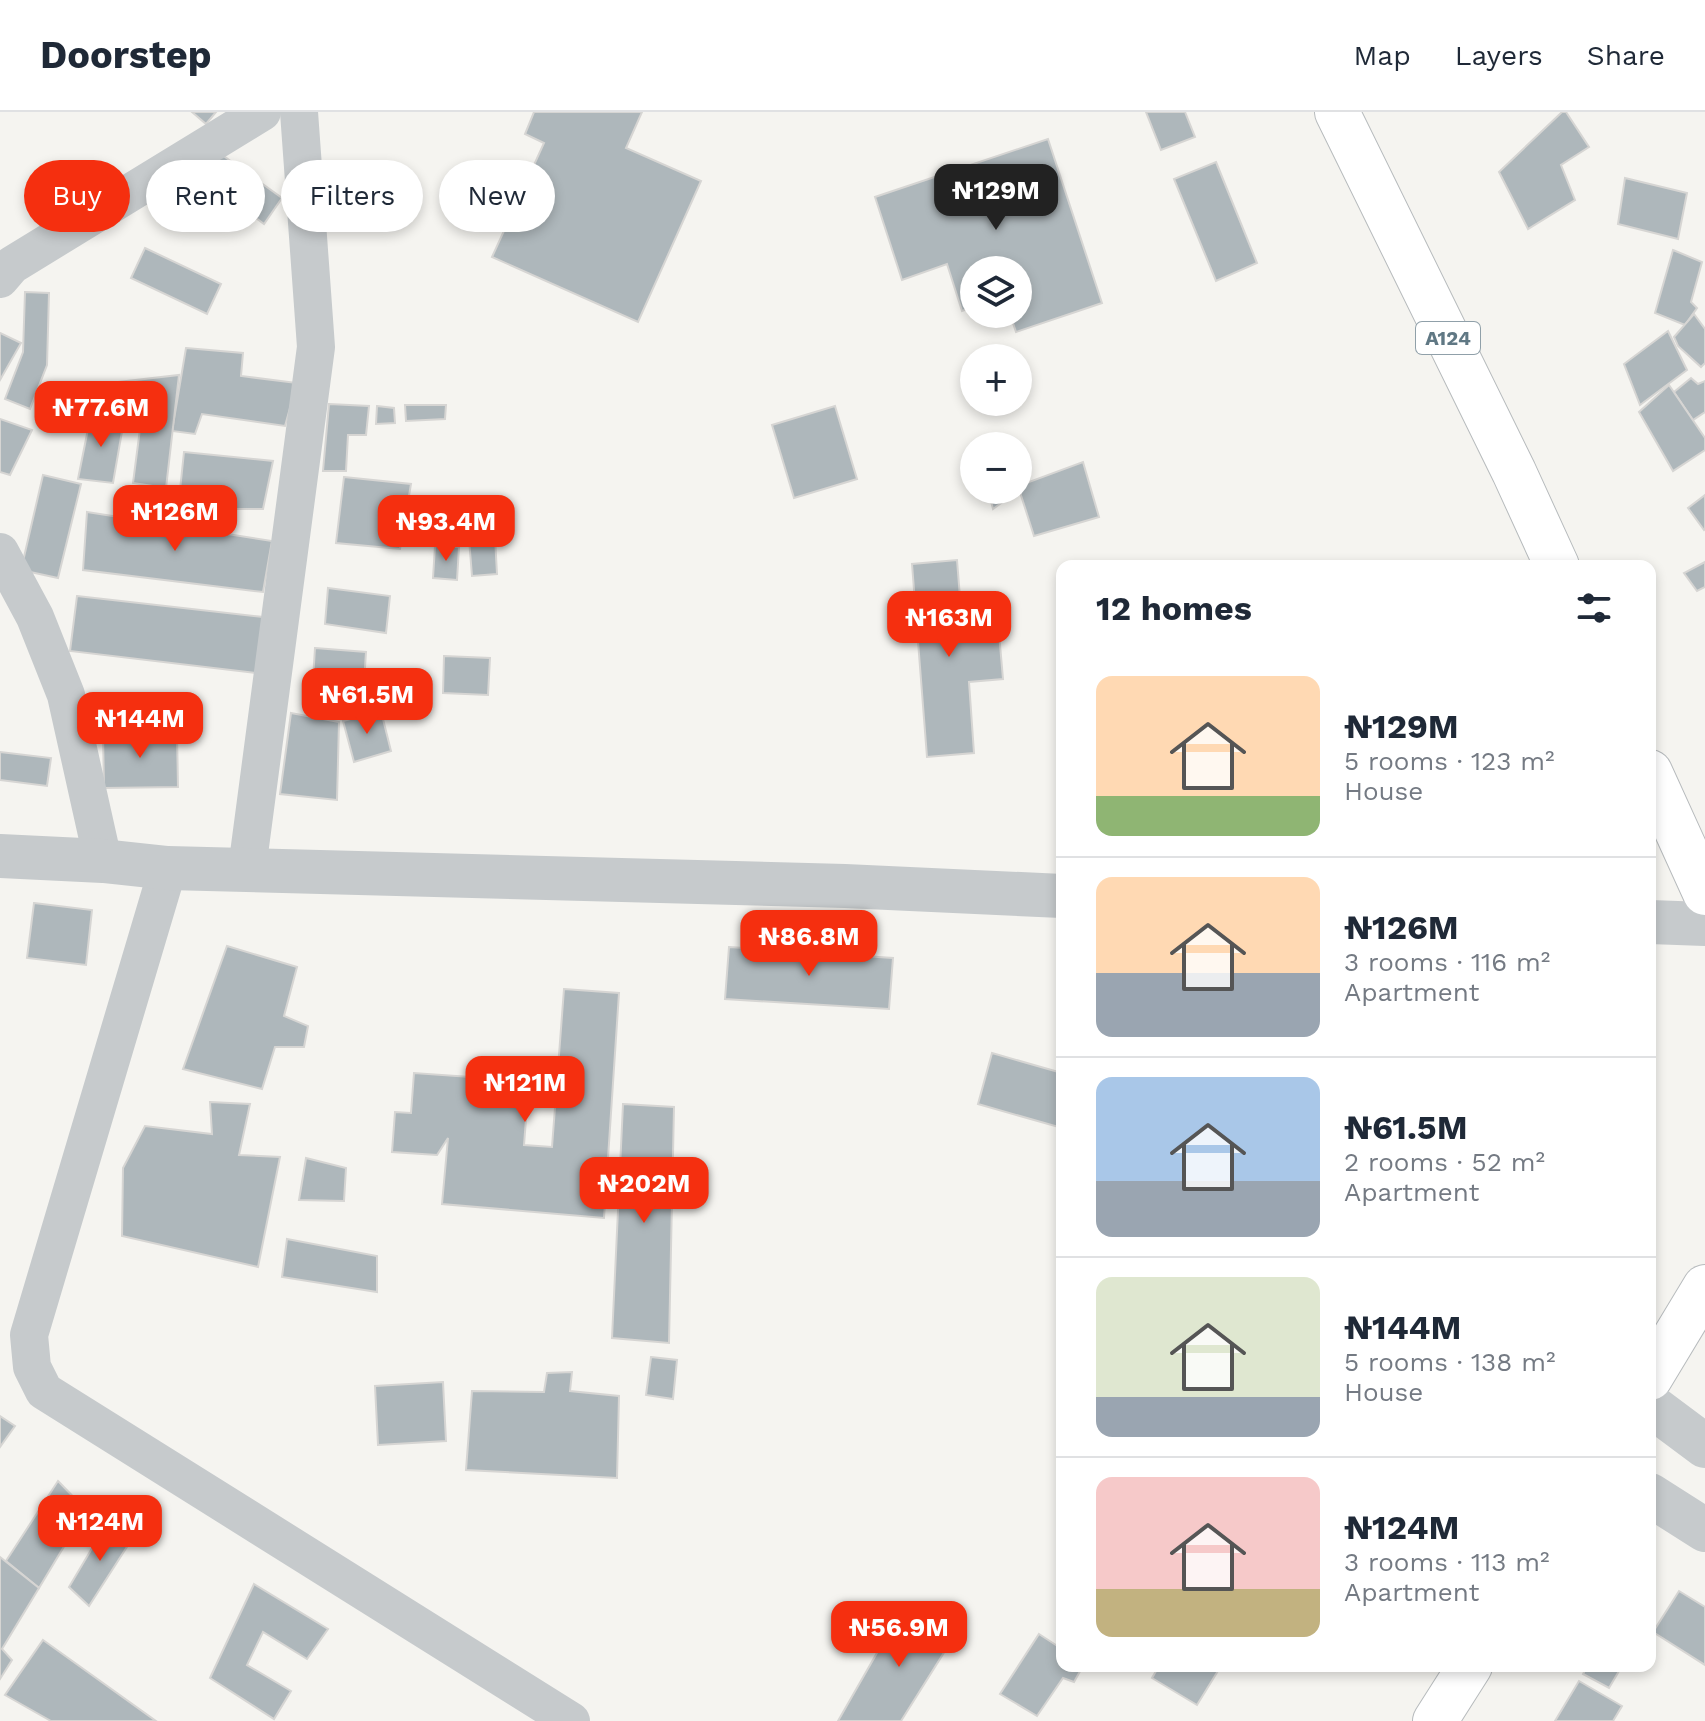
<!DOCTYPE html>
<meta charset="utf-8">
<style>
body{margin:0;font-family:"Work Sans",sans-serif;background:#f2f2f3;color:#1f2937;height:100vh;display:flex;flex-direction:column;font-size:30px;white-space:nowrap}
*{box-sizing:border-box;margin:0}
p{font-size:26px;color:#747a83}
.icon{flex:none;width:44px;height:44px;fill:none;stroke:currentColor;stroke-width:2;stroke-linecap:round;stroke-linejoin:round}
.map{position:relative;flex:1;overflow:hidden}
.sheet{position:absolute;left:1056px;top:448px;width:600px;height:1112px;display:flex;flex-direction:column;background:#fff;border-radius:16px;box-shadow:0 4px 12px #0003}
.sheet>*{flex:none}
.banner{position:absolute;left:24px;top:48px;width:760px;height:72px;display:flex;gap:16px}
.fabs{position:absolute;left:960px;top:144px;display:grid;gap:16px}
.fabs a{display:grid;place-items:center;width:72px;height:72px;border-radius:50%;background:#fff;box-shadow:0 4px 12px #0003;font-size:40px}
.price{position:absolute;translate:-50% -68px;padding:0 18px;border-radius:16px;background:#f52f0f;color:#fff;font-size:26px;line-height:52px;filter:drop-shadow(0 2px 4px #0008)}
.price::after{content:'';position:absolute;left:50%;top:48px;width:24px;height:18px;margin-left:-12px;background:inherit;clip-path:polygon(0 0,100% 0,50% 100%)}
.price.active{background:#222;color:#fff}
ul{padding:0;list-style:none}
li{display:flex;align-items:center;gap:24px;height:200px;padding:0 40px}
li+li{border-top:2px solid #e0e1e3}
li span{display:grid;place-items:center;flex:none;width:224px;height:160px;border-radius:16px;color:#555}
li>.icon{margin-inline-start:auto}
span .icon{width:96px;height:96px;fill:#fffc;stroke-width:1}
li b{font-size:34px}
h2{display:flex;justify-content:space-between;align-items:center;height:96px;padding:0 40px;font-size:34px}
.tag{padding:0 28px;border-radius:36px;background:#fff;box-shadow:0 4px 12px #0003;font-size:28px;line-height:72px}
.tag.active{background:#f52f0f;color:#fff}
header{display:flex;align-items:center;gap:48px;box-sizing:border-box;height:112px;padding:0 40px;background:#fff;border-bottom:2px solid #e0e1e3}
header strong{font-size:38px}
nav{display:flex;gap:44px;margin-inline-start:auto;font-size:28px}
.map>svg:first-child{display:block}
.building{fill:#aeb7bb;stroke:#d6d5d3;stroke-width:2}
.lines{fill:none;stroke-linecap:round;stroke-linejoin:round}
.trunk-casing{stroke:#b7bbbd;stroke-width:46}
.minor{stroke:#c6cacc;stroke-width:38}
.tertiary{stroke:#c6cacc;stroke-width:44}
.trunk{stroke:#fff;stroke-width:44}
.labels{text-anchor:middle;stroke-width:8;stroke-linejoin:round;paint-order:stroke}
.shield{fill:#fff;stroke:#90a0a9;stroke-width:2}
.shield-label{font-size:20px;font-weight:bold;fill:#607884}
</style>
<header>
<strong>Doorstep</strong>
<nav><a>Map</a><a>Layers</a><a>Share</a></nav>
</header>
<div class="map">
<svg width="1705" height="1609" viewBox="0 0 1705 1609">
<rect width="100%" height="100%" fill="#f5f4f0"/>
<g class="building">
<path d="M192,0H216L206,12Z"/>
<path d="M534,0H642L626,36L701,69L638,210L492,145L544,31L525,22Z"/>
<path d="M1146,0H1185L1195,25L1161,38Z"/>
<path d="M1562,0H1566L1589,35L1561,53L1575,88L1528,117L1499,60Z"/>
<path d="M1048,27L1102,191L1016,220L1010,202H1018V158H974V195L962,199L947,152L902,168L875,85Z"/>
<path d="M207,32L282,86L264,112L214,75L197,99L172,81Z"/>
<path d="M1216,50L1257,151L1216,169L1174,67Z"/>
<path d="M1625,66L1687,81L1678,127L1618,112Z"/>
<path d="M145,136L221,172L207,202L131,166Z"/>
<path d="M1673,138L1702,150L1691,190L1697,196L1685,213L1655,201Z"/>
<path d="M25,180L49,181L47,253L30,297L5,287L23,240Z"/>
<path d="M1694,202L1705,217V251L1701,255L1678,234L1674,225Z"/>
<path d="M1668,219L1687,258L1640,293L1624,252Z"/>
<path d="M0,221L21,231L0,268Z"/>
<path d="M186,236L243,241L241,264L297,271L285,314L202,302L195,322L172,319Z"/>
<path d="M179,263L166,376L133,371L144,286L105,290L110,271Z"/>
<path d="M1691,266L1698,272L1705,269V300L1693,308L1674,280Z"/>
<path d="M1669,273L1705,326V338L1673,359L1639,300Z"/>
<path d="M329,292L369,294L366,323H348L346,359H323Z"/>
<path d="M405,293H446L445,307L406,309Z"/>
<path d="M377,294L394,296L395,311L376,312Z"/>
<path d="M835,294L857,367L794,386L772,313Z"/>
<path d="M91,302L124,308L113,371L78,367Z"/>
<path d="M0,307L32,318L10,363L0,360Z"/>
<path d="M184,340L273,349L263,397H178Z"/>
<path d="M1083,350L1099,405L1034,424L1018,374Z"/>
<path d="M43,363L81,372L58,466L21,458Z"/>
<path d="M344,365L411,372L400,437L336,431Z"/>
<path d="M988,378H1007L1008,386L993,397Z"/>
<path d="M1705,383V417L1704,418L1688,396Z"/>
<path d="M87,400L272,429L263,480L83,458Z"/>
<path d="M495,425L497,462L472,464L469,427Z"/>
<path d="M435,434L459,435L457,468L433,466Z"/>
<path d="M957,448L963,523L999,521L1003,567L969,570L974,641L927,645L912,452Z"/>
<path d="M1705,450V475L1697,479L1684,461Z"/>
<path d="M328,476L390,484L386,521L325,512Z"/>
<path d="M77,484L263,505L256,561L70,539Z"/>
<path d="M315,536L366,540L362,602L311,599Z"/>
<path d="M444,544L490,546L488,583L443,581Z"/>
<path d="M381,599L391,639L354,650L343,609Z"/>
<path d="M291,601L339,610L337,688L280,682Z"/>
<path d="M177,621L178,675L104,676L103,622Z"/>
<path d="M0,640L51,646L47,674L0,668Z"/>
<path d="M34,791L92,798L86,853L27,846Z"/>
<path d="M227,834L297,855L284,904L308,914L304,935H275L262,977L183,957Z"/>
<path d="M729,835L893,846L889,897L725,887Z"/>
<path d="M564,877L619,881L604,1106L442,1092L448,1026L437,1043L392,1040L395,1000L411,1001L414,961L529,969L524,1033L552,1035Z"/>
<path d="M992,941L1062,961V1016L978,992Z"/>
<path d="M210,990L250,992L239,1043L280,1045L258,1155L122,1124L123,1056L145,1014L212,1022Z"/>
<path d="M623,992L674,995L669,1231L612,1226Z"/>
<path d="M306,1046L346,1056L344,1089L299,1088Z"/>
<path d="M287,1127L377,1144V1180L282,1165Z"/>
<path d="M651,1245L677,1248L673,1287L646,1283Z"/>
<path d="M572,1260L570,1279L619,1284L617,1366L466,1358L472,1279L544,1280L547,1261Z"/>
<path d="M443,1270L446,1329L378,1333L375,1274Z"/>
<path d="M0,1304L15,1314L0,1335Z"/>
<path d="M58,1369L86,1398L39,1476L6,1449Z"/>
<path d="M107,1411L132,1427L89,1494L69,1475Z"/>
<path d="M0,1445L39,1476L2,1537L12,1548L0,1567Z"/>
<path d="M254,1472L328,1517L307,1547L263,1520L247,1553L291,1579L274,1607L210,1566Z"/>
<path d="M1679,1479L1705,1495V1553L1653,1520Z"/>
<path d="M905,1492L955,1523L901,1609H838Z"/>
<path d="M1039,1522L1062,1537V1554H1083L1074,1570L1063,1566L1037,1604L1000,1582Z"/>
<path d="M43,1528L156,1609H51L5,1583Z"/>
<path d="M1159,1554H1221L1197,1593L1152,1566Z"/>
<path d="M1587,1554H1622L1609,1576L1583,1562Z"/>
<path d="M1579,1569L1622,1594L1613,1609H1555Z"/>
</g>
<g class="lines">
<defs>
<g id="trunk">
<path d="M1337,0L1514,360L1557,454"/>
<path d="M1650,660L1705,781"/>
<path d="M1650,1266L1705,1175"/>
<path d="M1435,1609L1470,1554"/>
</g>
</defs>
<use href="#trunk" class="trunk-casing"/>
<g class="minor">
<path d="M0,167L12,153L262,0"/>
<path d="M0,440L35,505L66,583L103,749"/>
<path d="M168,756L29,1223L32,1255L44,1279L571,1609"/>
<path d="M247,757L316,235L299,0"/>
</g>
<g class="tertiary">
<path d="M0,744L103,749L168,756L845,774L1062,784"/>
<path d="M1650,810L1705,812"/>
<path d="M1650,1293L1705,1334"/>
<path d="M1650,1383L1705,1418"/>
</g>
<use href="#trunk" class="trunk"/>
</g>
<g class="labels">
<rect class="shield" x="1416" y="210" width="64" height="32" rx="6"/>
<g class="shield-label">
<text x="1448" y="233">A124</text>
</g>
</g>
</svg>
<div class="fabs">
<a><svg class="icon" aria-label="layers" viewBox="0 0 24 24"><path d="M12 4l9 5-9 5-9-5zM3 14l9 5 9-5"/></svg></a>
<a>+</a>
<a>−</a>
</div>
<b class="price active" style="left:996px;top:120px">₦129M</b>
<b class="price" style="left:101px;top:337px">₦77.6M</b>
<b class="price" style="left:175px;top:441px">₦126M</b>
<b class="price" style="left:446px;top:451px">₦93.4M</b>
<b class="price" style="left:949px;top:547px">₦163M</b>
<b class="price" style="left:367px;top:624px">₦61.5M</b>
<b class="price" style="left:140px;top:648px">₦144M</b>
<b class="price" style="left:809px;top:866px">₦86.8M</b>
<b class="price" style="left:525px;top:1012px">₦121M</b>
<b class="price" style="left:644px;top:1113px">₦202M</b>
<b class="price" style="left:100px;top:1451px">₦124M</b>
<b class="price" style="left:899px;top:1557px">₦56.9M</b>
<div class="banner">
<a class="tag active">Buy</a>
<a class="tag">Rent</a>
<a class="tag">Filters</a>
<a class="tag">New</a>
</div>
<section class="sheet">
<h2>12 homes<svg class="icon" aria-label="filters" viewBox="0 0 24 24"><path d="M4 7h16M4 17h16"/><circle cx="9" cy="7" r="2"/><circle cx="15" cy="17" r="2"/></svg></h2>
<ul>
<li><span style="background:linear-gradient(#ffd9b3 75%,#8fb573 0)"><svg class="icon" aria-label="home" viewBox="0 0 24 24"><path d="M3 11l9-7 9 7M6 9v11h12V9"/></svg></span><div><b>₦129M</b><p>5 rooms · 123 m²</p><p>House</p></div></li>
<li><span style="background:linear-gradient(#ffd9b3 60%,#9aa5b1 0)"><svg class="icon" aria-label="home" viewBox="0 0 24 24"><path d="M3 11l9-7 9 7M6 9v11h12V9"/></svg></span><div><b>₦126M</b><p>3 rooms · 116 m²</p><p>Apartment</p></div></li>
<li><span style="background:linear-gradient(#a9c7e8 65%,#9aa5b1 0)"><svg class="icon" aria-label="home" viewBox="0 0 24 24"><path d="M3 11l9-7 9 7M6 9v11h12V9"/></svg></span><div><b>₦61.5M</b><p>2 rooms · 52 m²</p><p>Apartment</p></div></li>
<li><span style="background:linear-gradient(#dfe7d0 75%,#9aa5b1 0)"><svg class="icon" aria-label="home" viewBox="0 0 24 24"><path d="M3 11l9-7 9 7M6 9v11h12V9"/></svg></span><div><b>₦144M</b><p>5 rooms · 138 m²</p><p>House</p></div></li>
<li><span style="background:linear-gradient(#f6c9c9 70%,#c2b280 0)"><svg class="icon" aria-label="home" viewBox="0 0 24 24"><path d="M3 11l9-7 9 7M6 9v11h12V9"/></svg></span><div><b>₦124M</b><p>3 rooms · 113 m²</p><p>Apartment</p></div></li>
</ul>
</section>
</div>
